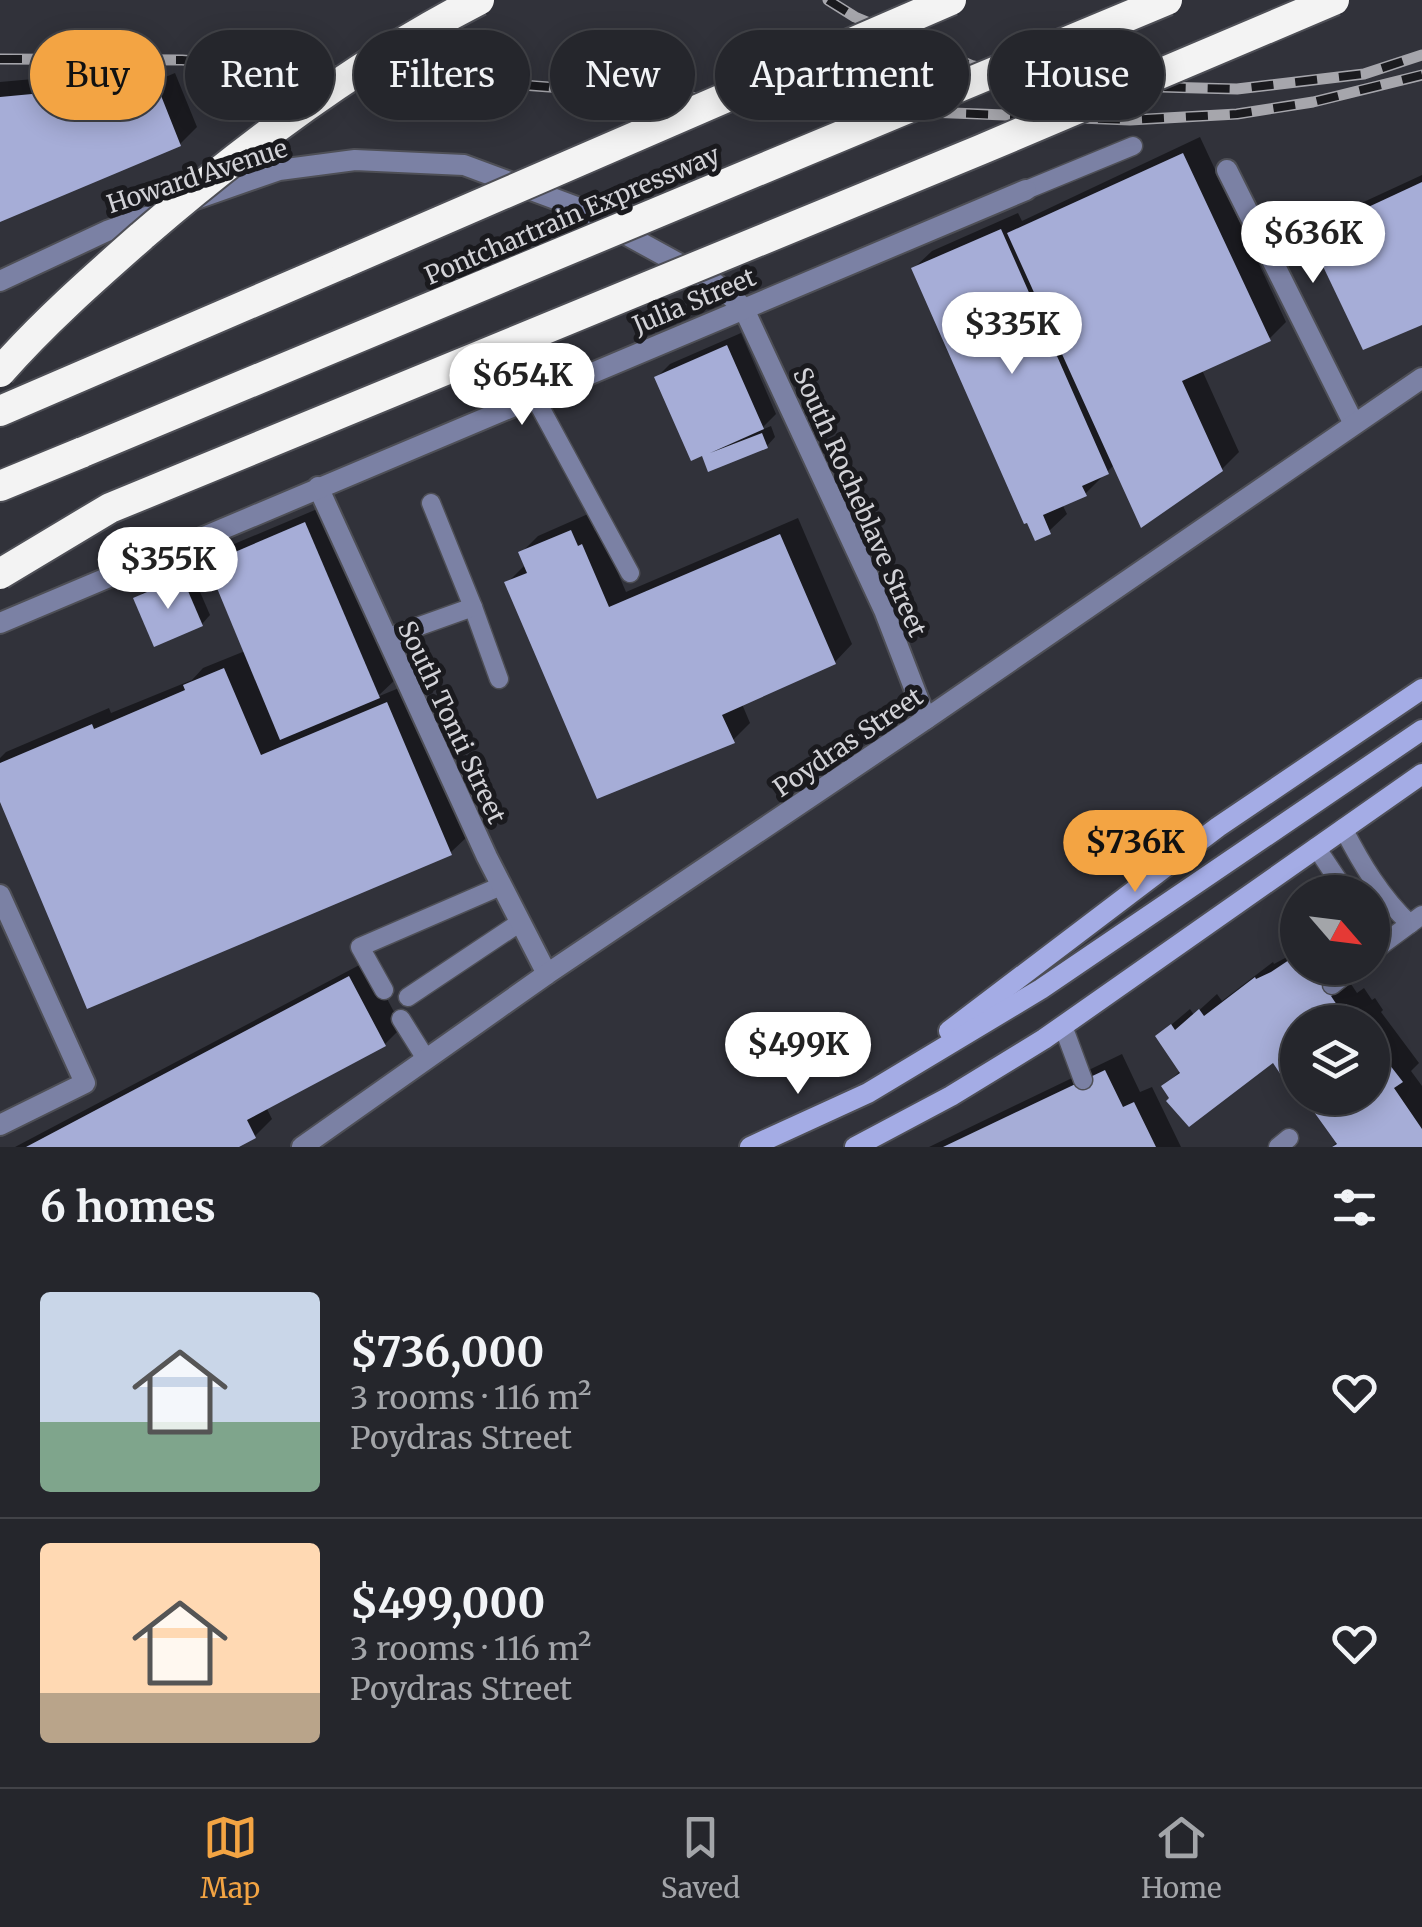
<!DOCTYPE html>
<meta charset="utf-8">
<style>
body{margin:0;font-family:Merriweather,serif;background:#313238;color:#f1f3f6;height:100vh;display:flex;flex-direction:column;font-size:38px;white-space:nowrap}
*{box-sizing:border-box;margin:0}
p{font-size:32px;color:#a3a5a9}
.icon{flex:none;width:55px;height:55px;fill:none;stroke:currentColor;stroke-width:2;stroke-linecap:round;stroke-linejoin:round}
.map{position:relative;height:1147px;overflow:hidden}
.side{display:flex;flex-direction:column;background:#25262c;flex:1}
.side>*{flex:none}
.guide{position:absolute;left:30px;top:30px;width:1362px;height:90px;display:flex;gap:20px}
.needle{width:65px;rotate:118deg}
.controls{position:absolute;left:1280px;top:875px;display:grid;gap:20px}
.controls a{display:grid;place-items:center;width:110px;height:110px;border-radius:50%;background:#25262c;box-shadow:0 5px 25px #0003,0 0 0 2px #424348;font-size:50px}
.price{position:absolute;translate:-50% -85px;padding:0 22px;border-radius:35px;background:#fff;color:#222;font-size:32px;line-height:65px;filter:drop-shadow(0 2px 5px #0008)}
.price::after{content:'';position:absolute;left:50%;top:60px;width:30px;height:22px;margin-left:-15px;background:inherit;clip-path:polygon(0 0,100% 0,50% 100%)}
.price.selected{background:#f3a443;color:#111}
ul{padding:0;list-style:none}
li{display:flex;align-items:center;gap:30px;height:250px;padding:0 40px}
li+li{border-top:2px solid #424348}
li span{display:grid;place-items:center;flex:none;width:280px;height:200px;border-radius:10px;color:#555}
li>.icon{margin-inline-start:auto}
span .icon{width:120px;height:120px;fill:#fffc;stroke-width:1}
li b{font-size:42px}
h2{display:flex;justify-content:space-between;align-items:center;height:120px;padding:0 40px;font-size:42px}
.chip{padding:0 35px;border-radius:45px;background:#25262c;box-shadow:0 5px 25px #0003,0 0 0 2px #424348;font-size:35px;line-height:90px}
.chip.selected{background:#f3a443;color:#111}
.dock{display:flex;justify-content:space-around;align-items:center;height:140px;border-top:2px solid #424348;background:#25262c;font-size:28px;color:#a3a5a9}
.dock a{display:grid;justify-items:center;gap:5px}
.dock .selected{color:#f3a443}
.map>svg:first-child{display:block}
.shadow{fill:#0007}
.building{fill:#a6add7}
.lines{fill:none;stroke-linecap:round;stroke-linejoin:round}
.lane-casing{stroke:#4e4f56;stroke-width:21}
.street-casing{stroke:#4e4f56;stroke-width:24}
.secondary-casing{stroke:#4e4f56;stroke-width:24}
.highway-casing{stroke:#4e4f56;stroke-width:34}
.lane{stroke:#7b81a4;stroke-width:18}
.street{stroke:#7b81a4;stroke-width:20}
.secondary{stroke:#a4ace5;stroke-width:20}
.highway{stroke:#f3f3f3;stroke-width:30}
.rail-casing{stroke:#a6a6ac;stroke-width:11}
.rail{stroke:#1a1a1e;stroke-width:8;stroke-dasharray:22;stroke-linecap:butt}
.highway-bridge-casing{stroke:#4e4f56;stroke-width:34;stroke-linecap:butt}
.highway-bridge{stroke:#f3f3f3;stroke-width:30}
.labels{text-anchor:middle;stroke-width:10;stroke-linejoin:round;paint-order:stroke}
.street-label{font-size:25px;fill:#d2d2d7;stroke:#1a1a1e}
</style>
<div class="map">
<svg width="1422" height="1147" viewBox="0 0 1422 1147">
<rect width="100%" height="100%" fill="#31323a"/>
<g class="shadow">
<path d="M145,69L151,83L175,73L197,127L180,144L0,219V82Z"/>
<path d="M1200,137L1286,322L1269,339L1202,370L1239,452L1222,469L1115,464L1085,494L1062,504L1067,514L1049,531L914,268L932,251L1018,213L1022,221Z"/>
<path d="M1422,175V322L1311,235L1329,218Z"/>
<path d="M741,333L776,414L759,431L771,426L775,437L767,446L710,469L657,377L670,364Z"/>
<path d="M322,507L396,679L377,697L404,686L468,836L450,853L0,796V758L6,752L109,708L111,713L192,680L203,668L245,651L210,565L227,547Z"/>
<path d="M588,514L595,531L599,529L626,592L798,518L852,644L835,662L742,704L750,723L733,740L507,583L524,566L521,553L538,536Z"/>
<path d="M191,571L210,615L202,624L136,599L145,591Z"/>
<path d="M1298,951V968H1348L1347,978L1357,993L1364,988L1372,1000L1375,998L1383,1010L1381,1012L1419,1063L1411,1071L1422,1086V1147H1332L1338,1141L1307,1098H1372V1022H1298L1273,1059L1172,1098L1164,1087L1181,1070L1158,1036L1190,1009L1194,1015L1217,994L1222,1001L1273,962L1274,964Z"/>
<path d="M367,961L402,1027L385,1044L266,1107L272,1119L255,1136L234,1147H15Z"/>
<path d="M1122,1054L1140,1092L1152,1087L1181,1147H929Z"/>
</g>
<g class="building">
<path d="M128,85L134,98L158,88L181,146L0,222V97Z"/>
<path d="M1183,153L1271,341L1182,381L1223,471L1141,528L1007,233Z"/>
<path d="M1422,182V325L1363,350L1308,235Z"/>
<path d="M1001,229L1109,474L1082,486L1087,496L1043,515L1051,534L1035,541L1027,523L1024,524L911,268Z"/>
<path d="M727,345L764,429L710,453L762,433L768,448L708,472L702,456L691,461L654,377Z"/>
<path d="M305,522L380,698L280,740L207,564Z"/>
<path d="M571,530L578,546L582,544L609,607L780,534L836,664L722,715L735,743L597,799L504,582L527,573L518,552Z"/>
<path d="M182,577L203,626L154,647L133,598Z"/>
<path d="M224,668L261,755L387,702L452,855L87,1009L0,802V763L92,724L94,729L185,690L183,685Z"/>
<path d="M1298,954V968H1319L1337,992L1331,996L1339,1008L1346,1004L1363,1022H1298V1095L1295,1096L1273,1063L1189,1127L1166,1101L1169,1098L1161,1086L1180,1073L1155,1036L1171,1024L1175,1030L1199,1009L1204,1016L1255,977L1256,979L1271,972Z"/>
<path d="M349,976L386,1046L247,1120L256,1138L239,1147H26Z"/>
<path d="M1372,1042L1403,1082L1394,1088L1422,1129V1147H1332L1337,1144L1304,1098H1372Z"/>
<path d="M1105,1070L1123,1107L1134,1102L1156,1147H943Z"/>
</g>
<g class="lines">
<defs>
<g id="lane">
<path d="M1026,190L1133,146"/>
<path d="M534,396L630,573"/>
<path d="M473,607L499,679"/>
<path d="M386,638L473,607L431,503"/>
<path d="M1343,828C1361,863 1381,897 1410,924"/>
<path d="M1316,847L1346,892"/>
<path d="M1372,952L1422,915"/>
<path d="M1332,985L1353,968"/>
<path d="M384,990L360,947L501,886"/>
<path d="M408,997L519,923"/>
<path d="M401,1019L426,1059"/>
<path d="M1063,1026L1083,1080"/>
<path d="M1278,1147L1289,1138"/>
</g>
<g id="street">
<path d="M1227,170L1354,424"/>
<path d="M193,200L279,170L355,160L464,165L574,206L716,284L743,307L884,610L926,719"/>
<path d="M0,281L107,231L161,212"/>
<path d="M318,487L487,857L547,974"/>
<path d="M0,623L1026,190"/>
<path d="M0,895L85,1083L0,1125"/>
<path d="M302,1147L547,974L926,719L1422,378"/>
</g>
<g id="secondary">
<path d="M949,1031L1218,827L1422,689"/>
<path d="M750,1147L868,1093L1041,989L1422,730"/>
<path d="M855,1147L951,1096L1044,1039L1422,774"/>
</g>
<g id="highway">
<path d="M0,411L346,262"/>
<path d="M0,486L83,452"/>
</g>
</defs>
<use href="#lane" class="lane-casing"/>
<use href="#street" class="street-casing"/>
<use href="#secondary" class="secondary-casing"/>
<use href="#highway" class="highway-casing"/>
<use href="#lane" class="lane"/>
<use href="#street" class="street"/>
<use href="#secondary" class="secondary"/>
<use href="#highway" class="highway"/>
<defs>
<g id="rail">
<path d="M828,0L855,17L973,66L1083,85L1237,89L1364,74L1422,55"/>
<path d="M0,59L182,60L849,109L1130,120L1237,114L1313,102L1422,75"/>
</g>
</defs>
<use href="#rail" class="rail-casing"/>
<use href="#rail" class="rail"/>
<defs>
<g id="highway-bridge">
<path d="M346,262L951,0"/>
<path d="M0,372C44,322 93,279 143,235C246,146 358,62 479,0"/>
<path d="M83,452L1167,0"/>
<path d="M0,574L110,508L980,150L1334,0"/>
</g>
</defs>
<use href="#highway-bridge" class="highway-bridge-casing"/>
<use href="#highway-bridge" class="highway-bridge"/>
</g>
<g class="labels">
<g class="street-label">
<text transform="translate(197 176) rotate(-18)" y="9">Howard Avenue</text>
<text transform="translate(572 215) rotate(-23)" y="9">Pontchartrain Expressway</text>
<text transform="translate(694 301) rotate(-23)" y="9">Julia Street</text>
<text transform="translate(860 502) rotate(66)" y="9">South Rocheblave Street</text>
<text transform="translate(452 722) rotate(65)" y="9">South Tonti Street</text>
<text transform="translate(848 742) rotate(-34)" y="9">Poydras Street</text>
</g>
</g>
</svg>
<div class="controls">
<a><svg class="needle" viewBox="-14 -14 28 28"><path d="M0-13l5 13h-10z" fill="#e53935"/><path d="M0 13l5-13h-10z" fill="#a3a5a9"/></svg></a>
<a><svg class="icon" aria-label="layers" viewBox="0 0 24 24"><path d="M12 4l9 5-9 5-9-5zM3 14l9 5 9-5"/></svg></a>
</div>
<b class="price" style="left:1313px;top:286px">$636K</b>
<b class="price" style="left:1012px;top:377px">$335K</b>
<b class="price" style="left:522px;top:428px">$654K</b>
<b class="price" style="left:168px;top:612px">$355K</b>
<b class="price selected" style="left:1135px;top:895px">$736K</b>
<b class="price" style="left:798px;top:1097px">$499K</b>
<div class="guide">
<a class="chip selected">Buy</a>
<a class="chip">Rent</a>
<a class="chip">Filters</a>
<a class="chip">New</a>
<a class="chip">Apartment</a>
<a class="chip">House</a>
</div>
</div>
<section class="side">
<h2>6 homes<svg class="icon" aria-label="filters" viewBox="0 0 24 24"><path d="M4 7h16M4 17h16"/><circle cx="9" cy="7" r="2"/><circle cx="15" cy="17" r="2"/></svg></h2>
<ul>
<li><span style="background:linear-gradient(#c9d6e8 65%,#7fa58c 0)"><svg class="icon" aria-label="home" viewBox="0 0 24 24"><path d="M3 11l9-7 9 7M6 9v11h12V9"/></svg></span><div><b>$736,000</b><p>3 rooms · 116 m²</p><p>Poydras Street</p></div><svg class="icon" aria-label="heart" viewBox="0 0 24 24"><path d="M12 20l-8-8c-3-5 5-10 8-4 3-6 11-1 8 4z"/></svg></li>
<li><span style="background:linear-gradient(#ffd9b3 75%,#b9a48a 0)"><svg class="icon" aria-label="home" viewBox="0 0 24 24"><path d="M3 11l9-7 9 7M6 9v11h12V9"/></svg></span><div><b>$499,000</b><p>3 rooms · 116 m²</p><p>Poydras Street</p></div><svg class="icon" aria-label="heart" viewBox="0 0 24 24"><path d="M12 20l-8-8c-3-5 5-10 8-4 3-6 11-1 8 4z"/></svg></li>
</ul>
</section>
<nav class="dock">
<a class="selected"><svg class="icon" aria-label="map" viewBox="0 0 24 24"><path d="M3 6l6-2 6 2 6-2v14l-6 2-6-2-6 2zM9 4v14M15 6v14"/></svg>Map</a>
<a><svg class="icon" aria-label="saved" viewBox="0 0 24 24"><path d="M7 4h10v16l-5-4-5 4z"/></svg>Saved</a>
<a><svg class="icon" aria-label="home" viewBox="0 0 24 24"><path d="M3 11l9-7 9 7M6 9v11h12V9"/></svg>Home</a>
</nav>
